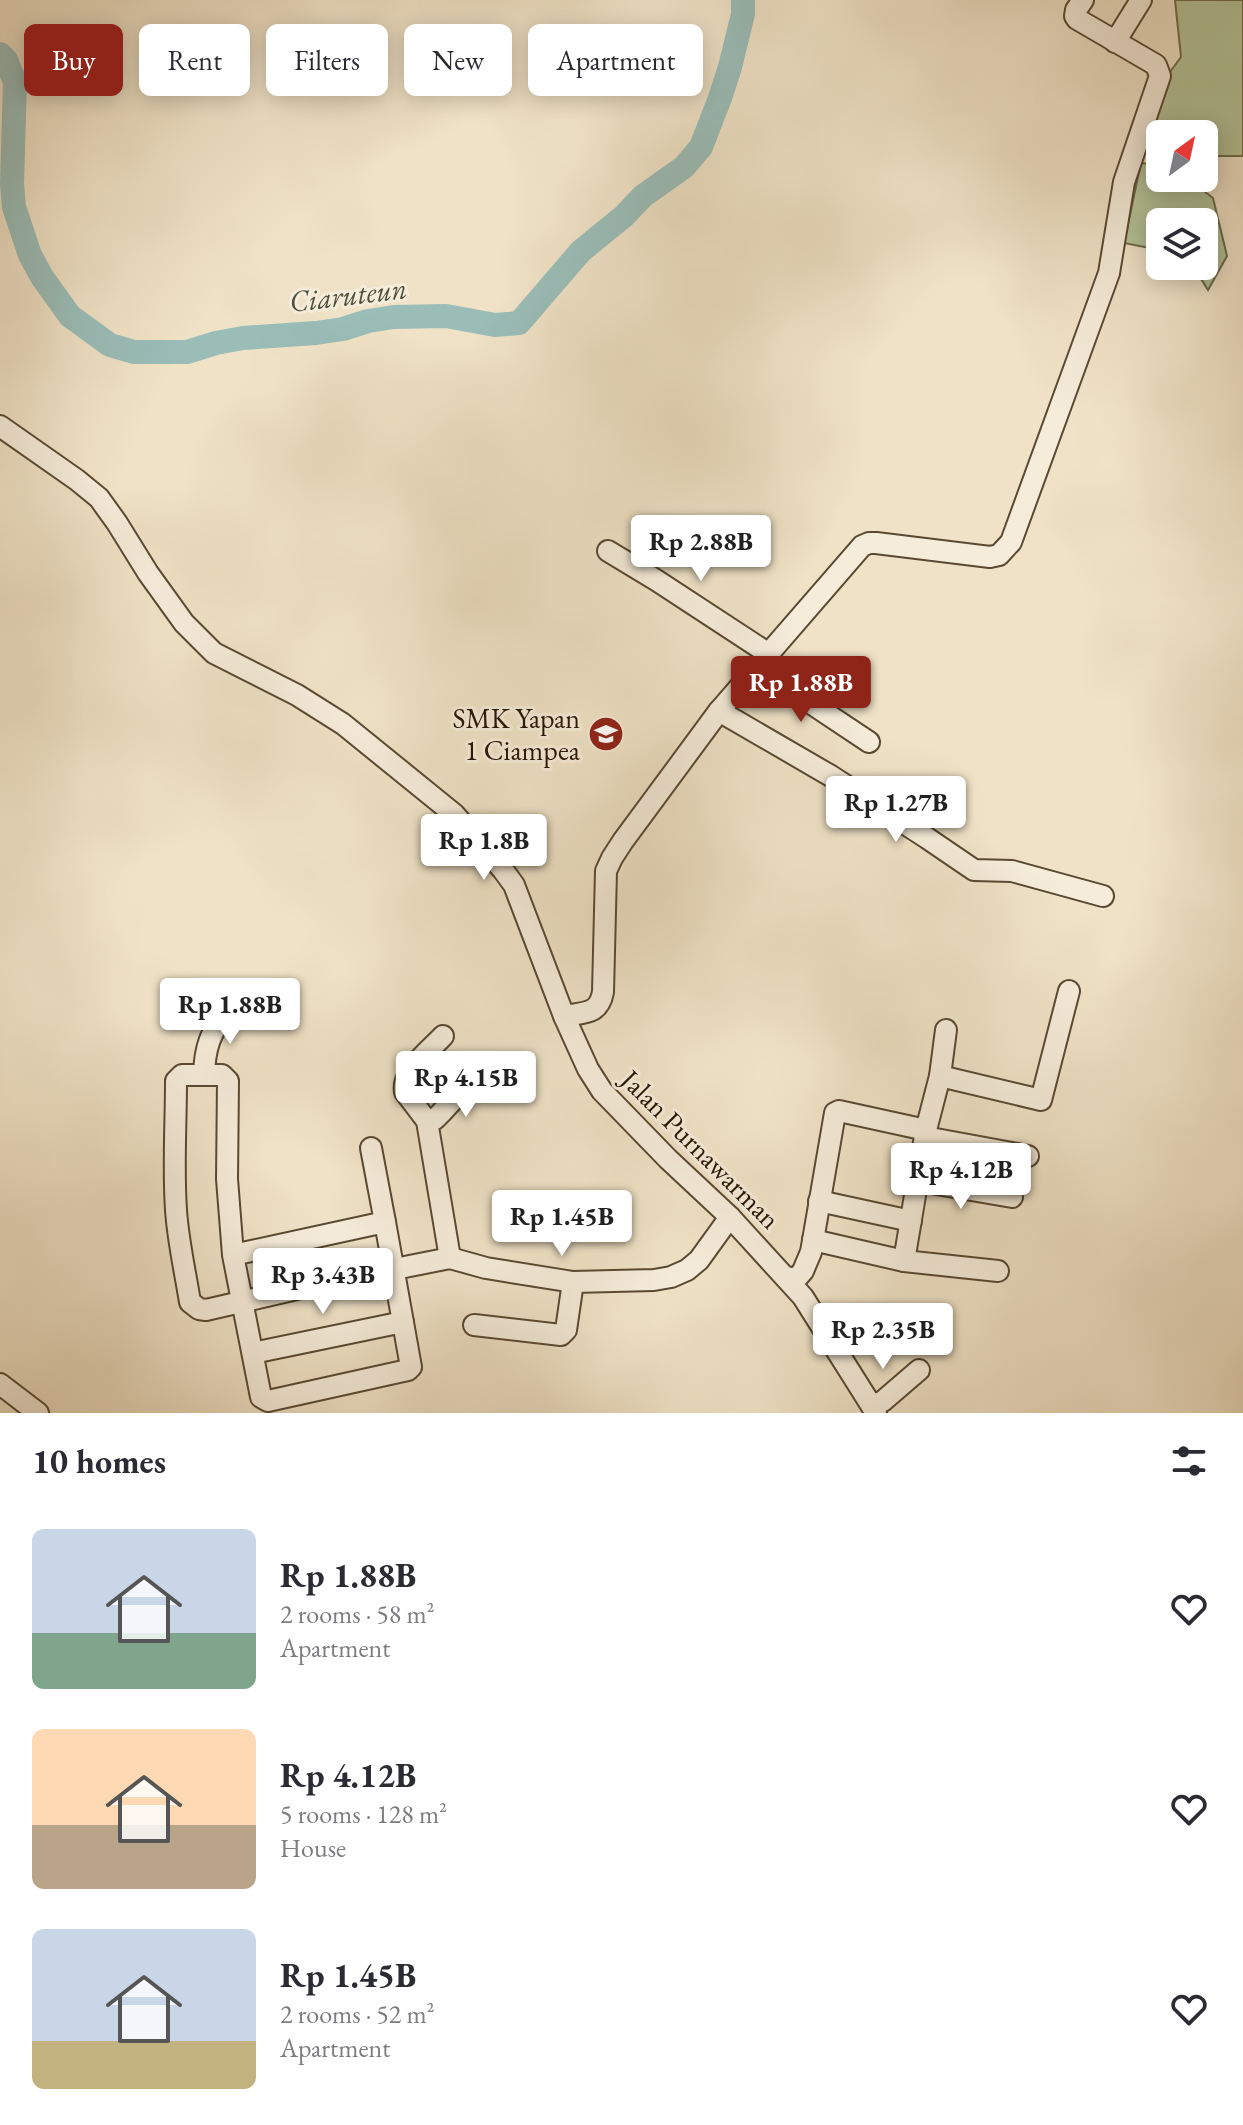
<!DOCTYPE html>
<meta charset="utf-8">
<style>
body{margin:0;font-family:"EB Garamond",serif;background:#f7f7f7;color:#2b2b33;height:100vh;display:flex;flex-direction:column;font-size:30px;white-space:nowrap}
*{box-sizing:border-box;margin:0}
p{font-size:26px;color:#7c7c81}
.icon{flex:none;width:44px;height:44px;fill:none;stroke:currentColor;stroke-width:2;stroke-linecap:round;stroke-linejoin:round}
.map{position:relative;height:1413px;overflow:hidden}
.drawer{display:flex;flex-direction:column;background:#fff;flex:1}
.drawer>*{flex:none}
.banner{position:absolute;left:24px;top:24px;width:800px;height:72px;display:flex;gap:16px}
.needle{width:52px;rotate:33deg}
.controls{position:absolute;left:1146px;top:120px;display:grid;gap:16px}
.controls a{display:grid;place-items:center;width:72px;height:72px;border-radius:12px;background:#fff;box-shadow:0 4px 20px #0003;font-size:40px}
.price{position:absolute;translate:-50% -68px;padding:0 18px;border-radius:8px;background:#fff;color:#222;font-size:26px;line-height:52px;filter:drop-shadow(0 2px 4px #0008)}
.price::after{content:'';position:absolute;left:50%;top:48px;width:24px;height:18px;margin-left:-12px;background:inherit;clip-path:polygon(0 0,100% 0,50% 100%)}
.price.current{background:#8f2418;color:#fff}
ul{padding:0;list-style:none}
li{display:flex;align-items:center;gap:24px;height:200px;padding:0 32px}
li span{display:grid;place-items:center;flex:none;width:224px;height:160px;border-radius:12px;color:#555}
li>.icon{margin-inline-start:auto}
span .icon{width:96px;height:96px;fill:#fffc;stroke-width:1}
li b{font-size:34px}
h2{display:flex;justify-content:space-between;align-items:center;height:96px;padding:0 32px;font-size:34px}
.chip{padding:0 28px;border-radius:12px;background:#fff;box-shadow:0 4px 20px #0003;font-size:28px;line-height:72px}
.chip.current{background:#8f2418;color:#fff}
.map>svg:first-child{display:block}
.green{fill:#b4c499;stroke:#6e6d4c;stroke-width:2}
.lines{fill:none;stroke-linecap:round;stroke-linejoin:round}
.river{stroke:#9abdb8;stroke-width:24}
.minor-casing{stroke:#594932;stroke-width:24}
.minor{stroke:#f5ecda;stroke-width:20}
.labels{text-anchor:middle;stroke-width:6;stroke-linejoin:round;paint-order:stroke}
.poi-label{font-size:28px;fill:#271600;stroke:#f5ecda;text-anchor:end}
.street-label{font-size:28px;fill:#271600;stroke:#f5ecda}
.water-label{font-size:30px;font-style:italic;fill:#4f5040;stroke:#f5ecda}
</style>
<div class="map">
<svg width="1243" height="1413" viewBox="0 0 1243 1413">
<rect width="100%" height="100%" fill="#efe2c6"/>
<filter id="stains"><feTurbulence type="fractalNoise" baseFrequency=".0025" numOctaves="4"/><feColorMatrix values="0 0 0 0 .2 0 0 0 0 .09 0 0 0 0 .02 0 0 0 .5 -.17"/></filter>
<radialGradient id="worn" r=".72"><stop offset=".6" stop-color="#630" stop-opacity="0"/><stop offset="1" stop-color="#630" stop-opacity=".3"/></radialGradient>
<g class="green">
<path d="M1175,0H1243V156H1204V134H1160V141L1147,132L1150,99L1181,57Z"/>
<path d="M1141,163L1160,165V178H1187L1213,198L1227,256L1208,290L1193,266H1204V222H1160V250L1124,243Z"/>
</g>
<g class="lines">
<path class="river" d="M0,54L6,60L15,82L12,184L14,207L30,255L42,277L70,316L110,345L134,352H187L216,343L243,338L316,333L343,329L368,321L394,317L446,316L495,325L519,323L581,251L624,216L643,196L684,167L701,147L720,98L730,67L743,14V0"/>
<defs>
<g id="minor">
<path d="M1115,42L1141,0"/>
<path d="M0,426L77,480L99,498L117,523L148,573L184,623L214,653L297,695L343,724L454,814L503,870L514,885L564,1016L588,1069L602,1091L668,1159L730,1217L803,1297L876,1413"/>
<path d="M608,551L656,580L769,654"/>
<path d="M758,668L869,742"/>
<path d="M719,711L831,776L927,838L974,870L1012,871L1103,896"/>
<path d="M564,1016C584,1012 599,1015 603,992L606,871L612,858L623,841L719,711L862,546L869,543H876L990,557L999,555L1011,542L1109,273L1124,182L1160,76L1156,65L1077,19L1075,16L1076,10L1083,0"/>
<path d="M443,1036C430,1050 401,1072 405,1092L427,1121L450,1258"/>
<path d="M204,1074C205,1045 211,1035 225,1010"/>
<path d="M940,1076L1041,1100L1069,991"/>
<path d="M427,1121L435,1119L441,1113L477,1074"/>
<path d="M925,1137L1028,1156"/>
<path d="M371,1148L385,1222"/>
<path d="M919,1181L1012,1197"/>
<path d="M819,1201L911,1221"/>
<path d="M813,1240L904,1261L926,1130L940,1076L946,1030"/>
<path d="M233,1255L385,1222L411,1367L408,1370L268,1401L261,1397L233,1255L227,1179L228,1081L222,1075H182L176,1081C176,1124 173,1167 176,1210C178,1241 185,1271 190,1302L199,1309L206,1310L314,1285L450,1258L486,1268L573,1282L654,1280L671,1277L687,1270L699,1260L730,1217"/>
<path d="M904,1261L998,1271"/>
<path d="M786,1277L796,1279L803,1271L811,1252L835,1113L839,1111L926,1130"/>
<path d="M474,1325L561,1335L566,1330L573,1282"/>
<path d="M253,1353L403,1322"/>
<path d="M0,1384L38,1413"/>
<path d="M872,1406L883,1401L919,1370"/>
</g>
</defs>
<use href="#minor" class="minor-casing"/>
<use href="#minor" class="minor"/>
</g>
<defs>
<symbol id="school-disc" viewBox="-11 -11 22 22"><circle r="9.5" fill="#8f2418" stroke="#f5ecda"/><path d="M0-5L7-2L0 1L-7-2ZM-4 1L0 2.5L4 1V4Q0 6-4 4Z" fill="#fff"/></symbol>
</defs>
<g fill-rule="evenodd">
<use href="#school-disc" x="586" y="714" width="40" height="40"/>
</g>
<g class="labels">
<g class="poi-label">
<text x="580" y="728">SMK Yapan<tspan x="580" dy="32">1 Ciampea</tspan></text>
</g>
<g class="street-label">
<text transform="translate(701 1149) rotate(45)" y="10">Jalan Purnawarman</text>
</g>
<g class="water-label">
<text transform="translate(348 295) rotate(-7)" y="10">Ciaruteun</text>
</g>
</g>
<rect width="100%" height="100%" filter="url(#stains)"/>
<rect width="100%" height="100%" fill="url(#worn)"/>
</svg>
<div class="controls">
<a><svg class="needle" viewBox="-14 -14 28 28"><path d="M0-13l5 13h-10z" fill="#e53935"/><path d="M0 13l5-13h-10z" fill="#7c7c81"/></svg></a>
<a><svg class="icon" aria-label="layers" viewBox="0 0 24 24"><path d="M12 4l9 5-9 5-9-5zM3 14l9 5 9-5"/></svg></a>
</div>
<b class="price" style="left:701px;top:583px">Rp 2.88B</b>
<b class="price current" style="left:801px;top:724px">Rp 1.88B</b>
<b class="price" style="left:896px;top:844px">Rp 1.27B</b>
<b class="price" style="left:484px;top:882px">Rp 1.8B</b>
<b class="price" style="left:230px;top:1046px">Rp 1.88B</b>
<b class="price" style="left:466px;top:1119px">Rp 4.15B</b>
<b class="price" style="left:961px;top:1211px">Rp 4.12B</b>
<b class="price" style="left:562px;top:1258px">Rp 1.45B</b>
<b class="price" style="left:323px;top:1316px">Rp 3.43B</b>
<b class="price" style="left:883px;top:1371px">Rp 2.35B</b>
<div class="banner">
<a class="chip current">Buy</a>
<a class="chip">Rent</a>
<a class="chip">Filters</a>
<a class="chip">New</a>
<a class="chip">Apartment</a>
</div>
</div>
<section class="drawer">
<h2>10 homes<svg class="icon" aria-label="filters" viewBox="0 0 24 24"><path d="M4 7h16M4 17h16"/><circle cx="9" cy="7" r="2"/><circle cx="15" cy="17" r="2"/></svg></h2>
<ul>
<li><span style="background:linear-gradient(#c9d6e8 65%,#7fa58c 0)"><svg class="icon" aria-label="home" viewBox="0 0 24 24"><path d="M3 11l9-7 9 7M6 9v11h12V9"/></svg></span><div><b>Rp 1.88B</b><p>2 rooms · 58 m²</p><p>Apartment</p></div><svg class="icon" aria-label="heart" viewBox="0 0 24 24"><path d="M12 20l-8-8c-3-5 5-10 8-4 3-6 11-1 8 4z"/></svg></li>
<li><span style="background:linear-gradient(#ffd9b3 60%,#b9a48a 0)"><svg class="icon" aria-label="home" viewBox="0 0 24 24"><path d="M3 11l9-7 9 7M6 9v11h12V9"/></svg></span><div><b>Rp 4.12B</b><p>5 rooms · 128 m²</p><p>House</p></div><svg class="icon" aria-label="heart" viewBox="0 0 24 24"><path d="M12 20l-8-8c-3-5 5-10 8-4 3-6 11-1 8 4z"/></svg></li>
<li><span style="background:linear-gradient(#c9d6e8 70%,#c2b280 0)"><svg class="icon" aria-label="home" viewBox="0 0 24 24"><path d="M3 11l9-7 9 7M6 9v11h12V9"/></svg></span><div><b>Rp 1.45B</b><p>2 rooms · 52 m²</p><p>Apartment</p></div><svg class="icon" aria-label="heart" viewBox="0 0 24 24"><path d="M12 20l-8-8c-3-5 5-10 8-4 3-6 11-1 8 4z"/></svg></li>
</ul>
</section>
